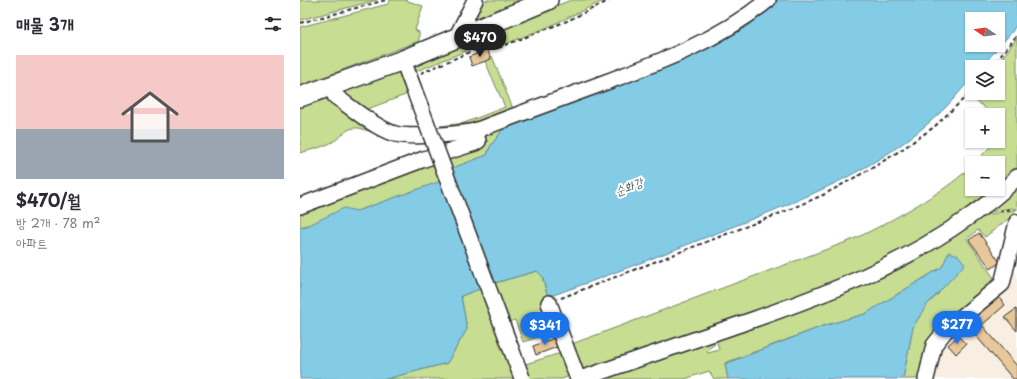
<!DOCTYPE html>
<html lang="ko">
<meta charset="utf-8">
<style>
body{margin:0;font-family:"Playpen Sans","Poor Story",sans-serif;background:#f2f2f3;color:#2b2b33;height:100vh;display:flex;flex-direction:column;font-size:15px;white-space:nowrap}
*{box-sizing:border-box;margin:0}
p{font-size:13px;color:#7c7c81}
.icon{flex:none;width:22px;height:22px;fill:none;stroke:currentColor;stroke-width:2;stroke-linecap:round;stroke-linejoin:round}
.map{position:relative;flex:1;overflow:hidden}
.drawer{display:flex;flex-direction:column;background:#fff;width:300px}
.drawer>*{flex:none}
.needle{width:26px;rotate:283deg}
.buttons{position:absolute;left:665px;top:12px;display:grid;gap:8px}
.buttons a{display:grid;place-items:center;width:40px;height:40px;border-radius:0px;background:#fff;box-shadow:0 1px 3px #0004;font-size:20px}
.price{position:absolute;translate:-50% -34px;padding:0 9px;border-radius:14px;background:#1a73e8;color:#fff;font-size:13px;line-height:26px;filter:drop-shadow(0 1px 2px #0008)}
.price::after{content:'';position:absolute;left:50%;top:24px;width:12px;height:9px;margin-left:-6px;background:inherit;clip-path:polygon(0 0,100% 0,50% 100%)}
.price.selected{background:#222;color:#fff}
ul{padding:0;list-style:none}
li{display:grid;align-content:center;gap:8px;height:212px;padding:0 16px}
li+li{border-top:1px solid #e1e1e2}
li span{display:grid;place-items:center;height:124px;border-radius:0px;color:#555}
li>.icon{margin-inline-start:auto}
span .icon{width:72px;height:72px;fill:#fffc;stroke-width:1}
li b{font-size:17px}
h2{display:flex;justify-content:space-between;align-items:center;height:48px;padding:0 16px;font-size:17px}
main{display:flex;flex:1;min-height:0}
.map>svg:first-child{display:block}
.built{fill:#f8eee1}
.green{fill:#c6dd92;stroke:#78845e}
.water{fill:#84cce5;stroke:#608c9b;fill-rule:evenodd}
.building{fill:#e8c89a;stroke:#2b2b2b}
.lines{fill:none;stroke-linecap:round;stroke-linejoin:round}
.minor-casing{stroke:#2b2b2b;stroke-width:18}
.major-casing{stroke:#2b2b2b;stroke-width:22}
.path{stroke:#2b2b2b;stroke-width:2;stroke-dasharray:4 3;stroke-linecap:butt}
.minor{stroke:#fff;stroke-width:15}
.major{stroke:#fff;stroke-width:19}
.minor-bridge-casing{stroke:#2b2b2b;stroke-width:18;stroke-linecap:butt}
.minor-bridge{stroke:#fff;stroke-width:15}
.labels{text-anchor:middle;stroke-width:4;stroke-linejoin:round;paint-order:stroke}
.water-label{font-size:12px;font-style:italic;fill:#465b63;stroke:#fff}
</style>
<main>
<section class="drawer">
<h2>매물 3개<svg class="icon" aria-label="filters" viewBox="0 0 24 24"><path d="M4 7h16M4 17h16"/><circle cx="9" cy="7" r="2"/><circle cx="15" cy="17" r="2"/></svg></h2>
<ul>
<li><span style="background:linear-gradient(#f6c9c9 60%,#9aa5b1 0)"><svg class="icon" aria-label="home" viewBox="0 0 24 24"><path d="M3 11l9-7 9 7M6 9v11h12V9"/></svg></span><div><b>$470/월</b><p>방 2개 · 78 m²</p><p>아파트</p></div></li>
</ul>
</section>
<div class="map">
<svg width="717" height="379" viewBox="0 0 717 379">
<rect width="100%" height="100%" fill="#fff"/>
<filter id="ink" filterUnits="userSpaceOnUse"><feTurbulence type="fractalNoise" baseFrequency=".025" numOctaves="2"/><feDisplacementMap in="SourceGraphic" scale="8" xChannelSelector="R" yChannelSelector="G"/><feConvolveMatrix kernelMatrix="1 2 1 2 8 2 1 2 1" color-interpolation-filters="sRGB"/></filter>
<g filter="url(#ink)">
<path class="built" d="M708,261L709,265L717,274V379H621L634,339L694,278Z"/>
<g class="green">
<path d="M0,0H77L0,20Z"/>
<path d="M90,0H105L123,6L115,30L119,32V41L0,86V27L88,4Z"/>
<path d="M180,0H227L180,19H176L174,16Z"/>
<path d="M271,0H305L248,27L198,47L188,42L112,73L111,70L115,61Z"/>
<path d="M406,37L167,130L138,129L140,126L164,123L205,107L184,59L192,56L213,109L326,66Z"/>
<path d="M717,38V171C697,194 672,210 646,227C561,281 460,311 365,344C337,354 307,362 280,374L269,345L549,241C570,232 590,221 609,210C631,197 654,184 672,165V189H698V163H674L696,141H698V139L705,132L698,124V115H691L683,106L670,97L674,93H698V67H695Z"/>
<path d="M98,72L100,74L108,94L62,111L41,96L42,90Z"/>
<path d="M25,99L32,100L113,143H106L59,128C45,127 45,135 34,141C25,147 10,150 0,153V103Z"/>
<path d="M204,128L190,147L187,155L143,172L142,181L57,211L0,227V209L110,168L187,142L185,133Z"/>
<path d="M717,183V210L711,208L686,213Z"/>
<path d="M714,210L716,213L685,237L678,230L667,239L694,278L661,312L621,379H603L613,327L626,306L639,293L649,253L642,267L565,314L523,326L425,363L428,379H414L409,371L385,379H295L414,339L415,344L408,349L407,352L408,353L419,350L416,338L679,216Z"/>
<path d="M237,271L242,276L257,331L223,342L215,320L204,324L218,379H86L147,363L167,329L161,296L198,282Z"/>
<path d="M264,352L272,375L262,379H227L222,365Z"/>
</g>
<g class="water">
<path d="M478,0H717V23L712,32L681,67H672V77C663,88 654,99 644,109C581,171 497,201 417,233C361,255 305,277 248,297L242,276L237,271L198,282L161,296L167,329L147,363L86,379H0V227L7,226L44,208L57,211L141,181L142,172L187,155L190,147L204,128L307,87L374,64L408,46L455,19ZM672,19H698V45H672Z"/>
<path d="M649,252L658,255L665,264L626,306L613,327L603,379H428L425,364L523,326L565,314L642,267Z"/>
</g>
<g class="building">
<path d="M187,49L191,59L172,66L169,57Z"/>
<path d="M679,233L700,262L691,269L669,240Z"/>
<path d="M697,295L705,305L682,325L717,366V379H713L665,323Z"/>
<path d="M716,309L717,311V331L705,317Z"/>
<path d="M658,336L666,344L656,354L648,345Z"/>
<path d="M254,338L257,347L236,355L233,346Z"/>
</g>
<g class="lines">
<defs>
<g id="minor">
<path d="M156,38L175,0"/>
<path d="M103,60L113,87"/>
<path d="M33,85L35,96C52,108 73,126 92,133C107,139 159,134 175,131C216,115 257,100 298,85C360,62 416,42 468,0"/>
<path d="M0,206L124,159L175,143L178,141L175,131"/>
<path d="M249,303L278,379"/>
<path d="M280,379C339,359 397,339 455,319C529,293 599,266 663,221C682,208 701,194 717,177"/>
<path d="M626,379L634,345L646,330L702,284L717,222"/>
</g>
<path id="major" d="M0,97L103,60L248,0"/>
</defs>
<use href="#minor" class="minor-casing"/>
<use href="#major" class="major-casing"/>
<g class="path">
<path d="M0,23L86,0"/>
<path d="M692,67L717,35"/>
<path d="M121,73L186,45L198,48L267,21L310,0"/>
<path d="M699,211L713,209"/>
<path d="M261,298L481,213L523,195L574,167L601,150L634,127L672,91"/>
</g>
<use href="#minor" class="minor"/>
<use href="#major" class="major"/>
<defs>
<path id="minor-bridge" d="M113,87L222,378"/>
</defs>
<use href="#minor-bridge" class="minor-bridge-casing"/>
<use href="#minor-bridge" class="minor-bridge"/>
</g>
</g>
<g class="labels">
<g class="water-label">
<text transform="translate(329 187) rotate(-21)" y="4">순화강</text>
</g>
</g>
</svg>
<div class="buttons">
<a><svg class="needle" viewBox="-14 -14 28 28"><path d="M0-13l5 13h-10z" fill="#e53935"/><path d="M0 13l5-13h-10z" fill="#7c7c81"/></svg></a>
<a><svg class="icon" aria-label="layers" viewBox="0 0 24 24"><path d="M12 4l9 5-9 5-9-5zM3 14l9 5 9-5"/></svg></a>
<a>+</a>
<a>−</a>
</div>
<b class="price selected" style="left:180px;top:58px">$470</b>
<b class="price" style="left:657px;top:345px">$277</b>
<b class="price" style="left:245px;top:346px">$341</b>
</div>
</main>
